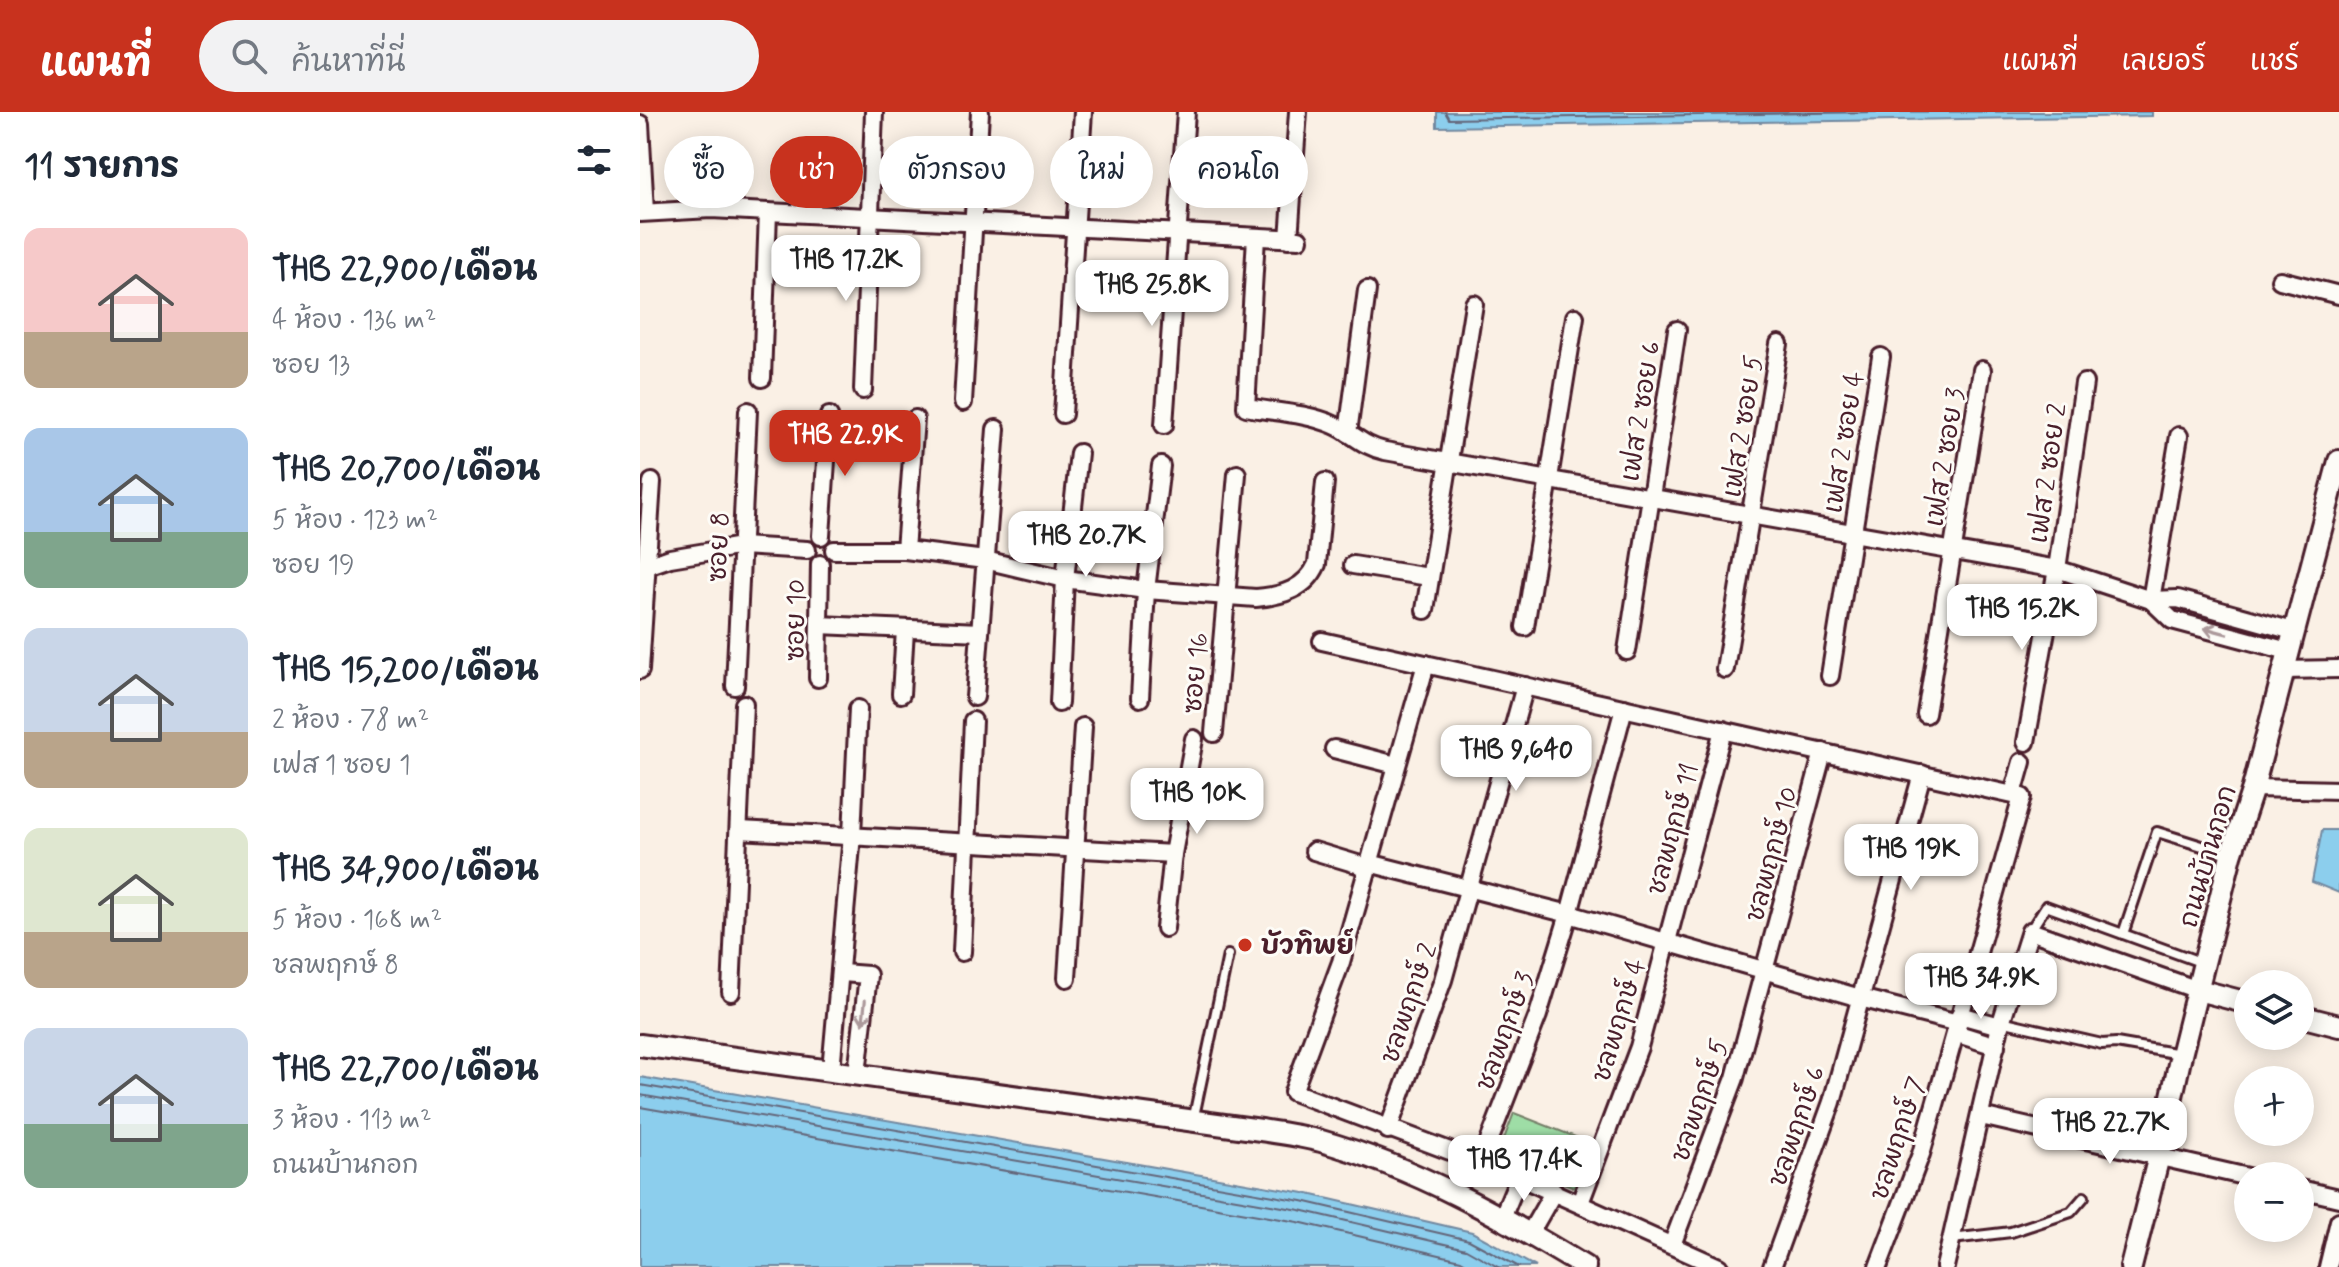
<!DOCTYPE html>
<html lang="th">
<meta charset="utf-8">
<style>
body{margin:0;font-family:Mynerve,"Playpen Sans Thai",sans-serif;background:#f2f2f3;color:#1f2937;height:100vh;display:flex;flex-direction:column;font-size:30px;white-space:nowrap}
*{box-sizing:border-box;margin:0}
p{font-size:26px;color:#747a83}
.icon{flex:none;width:44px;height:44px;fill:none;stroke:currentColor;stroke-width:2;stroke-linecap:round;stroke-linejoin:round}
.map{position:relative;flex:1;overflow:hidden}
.drawer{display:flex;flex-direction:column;background:#fff;width:640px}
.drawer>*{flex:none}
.top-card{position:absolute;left:24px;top:24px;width:760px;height:72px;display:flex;gap:16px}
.controls{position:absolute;left:1594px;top:858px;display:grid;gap:16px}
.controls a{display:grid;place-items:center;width:80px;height:80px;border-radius:50%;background:#fff;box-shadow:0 4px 20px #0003;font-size:40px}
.price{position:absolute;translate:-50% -68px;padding:0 18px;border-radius:16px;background:#fff;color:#222;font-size:26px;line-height:52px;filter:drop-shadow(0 2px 4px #0008)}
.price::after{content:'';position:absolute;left:50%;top:48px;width:24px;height:18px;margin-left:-12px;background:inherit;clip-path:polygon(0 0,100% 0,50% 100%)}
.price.current{background:#c8321e;color:#fff}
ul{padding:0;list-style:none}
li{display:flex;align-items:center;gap:24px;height:200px;padding:0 24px}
li span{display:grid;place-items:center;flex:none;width:224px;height:160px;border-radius:16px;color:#555}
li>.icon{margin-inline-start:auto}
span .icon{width:96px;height:96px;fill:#fffc;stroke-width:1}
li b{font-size:34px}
h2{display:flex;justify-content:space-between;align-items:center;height:96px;padding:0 24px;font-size:34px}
.chip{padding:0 28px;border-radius:36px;background:#fff;box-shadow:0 4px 20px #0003;font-size:28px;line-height:72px}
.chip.current{background:#c8321e;color:#fff}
header{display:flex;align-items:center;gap:48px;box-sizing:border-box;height:112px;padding:0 40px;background:#c8321e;color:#fff}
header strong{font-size:38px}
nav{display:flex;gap:44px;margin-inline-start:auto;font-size:28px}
.search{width:560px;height:72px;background:#f2f2f3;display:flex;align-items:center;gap:20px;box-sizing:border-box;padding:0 28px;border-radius:44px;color:#747a83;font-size:30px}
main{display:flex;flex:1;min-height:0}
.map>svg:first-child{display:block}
.green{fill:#9edda6;stroke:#747e68;stroke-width:2}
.water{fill:#8cceed;stroke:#72889f;stroke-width:2}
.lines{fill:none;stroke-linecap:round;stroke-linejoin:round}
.shore{stroke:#646579;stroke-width:2}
.service-casing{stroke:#4a1f2b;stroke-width:14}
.minor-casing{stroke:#4a1f2b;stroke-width:22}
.tertiary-casing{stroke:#4a1f2b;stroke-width:26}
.service{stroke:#fdfcf7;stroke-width:8}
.minor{stroke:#fdfcf7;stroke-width:16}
.tertiary{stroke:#fdfcf7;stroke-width:20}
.oneway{stroke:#ac999b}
.poi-dot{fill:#c8321e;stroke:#fdfcf7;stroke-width:3}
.labels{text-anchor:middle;stroke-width:6;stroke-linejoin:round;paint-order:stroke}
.street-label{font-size:26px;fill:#4a1f2b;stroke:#fdfcf7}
.poi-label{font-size:26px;font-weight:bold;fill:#4a1f2b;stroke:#fdfcf7;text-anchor:start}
</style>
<header>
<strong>แผนที่</strong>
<div class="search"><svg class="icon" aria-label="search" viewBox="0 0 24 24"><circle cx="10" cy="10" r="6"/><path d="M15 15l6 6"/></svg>ค้นหาที่นี่</div>
<nav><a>แผนที่</a><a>เลเยอร์</a><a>แชร์</a></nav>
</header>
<main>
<section class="drawer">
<h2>11 รายการ<svg class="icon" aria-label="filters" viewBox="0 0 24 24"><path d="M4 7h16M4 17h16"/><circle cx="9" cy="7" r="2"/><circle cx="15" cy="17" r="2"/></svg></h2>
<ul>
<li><span style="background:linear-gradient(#f6c9c9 65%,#b9a48a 0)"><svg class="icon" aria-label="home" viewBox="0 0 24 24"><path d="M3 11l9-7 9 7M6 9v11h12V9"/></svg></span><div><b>THB 22,900/เดือน</b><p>4 ห้อง · 136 m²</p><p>ซอย 13</p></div></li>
<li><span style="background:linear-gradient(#a9c7e8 65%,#7fa58c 0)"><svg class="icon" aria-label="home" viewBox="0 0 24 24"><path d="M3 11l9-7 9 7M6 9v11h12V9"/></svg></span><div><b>THB 20,700/เดือน</b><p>5 ห้อง · 123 m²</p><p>ซอย 19</p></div></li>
<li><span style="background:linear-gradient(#c9d6e8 65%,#b9a48a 0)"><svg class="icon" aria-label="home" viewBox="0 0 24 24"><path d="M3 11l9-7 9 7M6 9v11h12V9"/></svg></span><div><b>THB 15,200/เดือน</b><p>2 ห้อง · 78 m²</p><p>เฟส 1 ซอย 1</p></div></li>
<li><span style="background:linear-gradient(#dfe7d0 65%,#b9a48a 0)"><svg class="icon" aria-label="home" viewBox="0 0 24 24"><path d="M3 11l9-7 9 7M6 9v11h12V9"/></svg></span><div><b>THB 34,900/เดือน</b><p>5 ห้อง · 168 m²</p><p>ชลพฤกษ์ 8</p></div></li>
<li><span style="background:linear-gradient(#c9d6e8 60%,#7fa58c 0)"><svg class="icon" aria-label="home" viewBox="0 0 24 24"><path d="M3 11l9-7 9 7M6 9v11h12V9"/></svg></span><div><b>THB 22,700/เดือน</b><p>3 ห้อง · 113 m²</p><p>ถนนบ้านกอก</p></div></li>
</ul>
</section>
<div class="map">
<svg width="1699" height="1155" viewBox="0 0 1699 1155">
<rect width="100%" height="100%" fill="#faf0e5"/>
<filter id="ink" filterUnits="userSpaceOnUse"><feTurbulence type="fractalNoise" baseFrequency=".0125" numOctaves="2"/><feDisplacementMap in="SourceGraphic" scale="16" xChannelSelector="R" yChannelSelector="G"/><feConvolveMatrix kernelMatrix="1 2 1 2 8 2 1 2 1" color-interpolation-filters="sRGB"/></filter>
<g filter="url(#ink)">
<path class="green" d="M874,1001L951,1031L934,1075L857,1045Z"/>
<g class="water">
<path d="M797,0H1512V4L797,15Z"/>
<path d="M1682,718H1699V781L1672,770Z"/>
<path d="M0,965L664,1081L832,1120L896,1155H0Z"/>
</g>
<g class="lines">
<g class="shore">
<path d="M805,0L809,7L1238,0"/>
<path d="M0,973L662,1089L829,1128L879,1155"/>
<path d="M0,983L660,1098L826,1137L858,1155"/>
<path d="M0,995L658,1110L821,1148L833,1155"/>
</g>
<defs>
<g id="service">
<path d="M1390,819L1406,794L1563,851"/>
<path d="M1483,822L1517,720L1591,743"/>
<path d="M1361,909L1462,932L1476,931L1540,942"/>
<path d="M553,1009L588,843"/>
<path d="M1312,1127L1371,1120L1431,1100L1444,1085"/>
</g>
<g id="minor">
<path d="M0,12L5,100"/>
<path d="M0,101L71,97L659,127"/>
<path d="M616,125L606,295C634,300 667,301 694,313C713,321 722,334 745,339L1417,457L1511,488L1538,487L1653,519"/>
<path d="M649,127L658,0"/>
<path d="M1640,168L1699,183"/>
<path d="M122,266L128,100"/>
<path d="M223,278L234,0"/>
<path d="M323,290L340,0"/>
<path d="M423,302L443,0"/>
<path d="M524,313L546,0"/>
<path d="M708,321L727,178"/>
<path d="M181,424L189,304"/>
<path d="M194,438H265L345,448L425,467L506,478L616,486C642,484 666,477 677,452L685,370"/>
<path d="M265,438L275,307"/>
<path d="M713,453L789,465"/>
<path d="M1,456L30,446L102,434L167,438"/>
<path d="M1511,488L1539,324"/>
<path d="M1511,488L1532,508L1648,539"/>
<path d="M785,498L834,192"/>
<path d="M179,513L340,520"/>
<path d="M885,515L935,205"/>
<path d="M682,529L1382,685L1281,1042L1238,1155"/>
<path d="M987,539L1037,218"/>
<path d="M786,552L701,850L653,980L879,1065L1079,1155"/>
<path d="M1085,557L1139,232"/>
<path d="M0,558L12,370"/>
<path d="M1643,558L1699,557"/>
<path d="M1190,564L1241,245"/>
<path d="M178,566L180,452"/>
<path d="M95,574L108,299"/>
<path d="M261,582L265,518"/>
<path d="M335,585L356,317"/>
<path d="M500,586L506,478L521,354"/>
<path d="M419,591L425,467L439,341"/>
<path d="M1286,602L1342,258"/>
<path d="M574,621L597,362"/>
<path d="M1386,630L1417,457L1444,271"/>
<path d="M694,637L756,653"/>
<path d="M1613,676L1699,678"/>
<path d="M1373,682L1382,650"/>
<path d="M99,718L533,742"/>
<path d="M674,739L727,755"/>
<path d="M729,751L929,802L1220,886L1318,911"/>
<path d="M525,816L533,742L554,627"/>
<path d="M322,840L333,609"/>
<path d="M202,861L228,863L217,962"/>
<path d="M427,866L443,615"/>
<path d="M91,880L104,592"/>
<path d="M1320,903L1360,914"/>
<path d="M1315,921L1356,934"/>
<path d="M191,958L212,723L218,597"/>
<path d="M1341,1004L1608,1065"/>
<path d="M748,1018L803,868L885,574"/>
<path d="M841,1050L898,903L929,802L984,596"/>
<path d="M1660,1077L1699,1086"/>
<path d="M940,1091L999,935L1083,618"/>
<path d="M862,1106L879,1065"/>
<path d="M890,1121L914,1079"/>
<path d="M1032,1133L1095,966L1183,640"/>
<path d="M1132,1155L1192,990L1282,662"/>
<path d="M1305,1155L1360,914L1390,819L1558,878"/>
<path d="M1688,1155L1699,1109"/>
</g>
<g id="tertiary">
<path d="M1558,878L1608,891"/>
<path d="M1660,904L1699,914"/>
<path d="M0,933L621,1018C641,1021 662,1024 681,1029C776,1056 861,1104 945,1155"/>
<path d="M1491,1155L1519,1044L1541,943L1591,743L1613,676L1699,349"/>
</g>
</defs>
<use href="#service" class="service-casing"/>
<use href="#minor" class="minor-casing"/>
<use href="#tertiary" class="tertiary-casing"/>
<use href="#service" class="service"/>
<use href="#minor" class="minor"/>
<use href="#tertiary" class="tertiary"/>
</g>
<defs><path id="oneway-shaft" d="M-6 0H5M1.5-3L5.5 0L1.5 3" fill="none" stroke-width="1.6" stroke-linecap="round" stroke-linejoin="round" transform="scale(2)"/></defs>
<g class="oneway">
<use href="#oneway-shaft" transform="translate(1576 519) rotate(-165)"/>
<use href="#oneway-shaft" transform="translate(224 900) rotate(96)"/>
</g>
</g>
<circle class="poi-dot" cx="605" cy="833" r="8"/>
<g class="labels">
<g class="street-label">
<text transform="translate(1000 299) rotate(-81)" y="9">เฟส 2 ซอย 6</text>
<text transform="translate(1102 314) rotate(-81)" y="9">เฟส 2 ซอย 5</text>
<text transform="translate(1203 330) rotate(-81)" y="9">เฟส 2 ซอย 4</text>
<text transform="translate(1304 345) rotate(-81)" y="9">เฟส 2 ซอย 3</text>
<text transform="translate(1407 361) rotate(-82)" y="9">เฟส 2 ซอย 2</text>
<text transform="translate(78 435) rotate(-87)" y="9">ซอย 8</text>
<text transform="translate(155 508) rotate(-89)" y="9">ซอย 10</text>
<text transform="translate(555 561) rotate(-85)" y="9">ซอย 16</text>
<text transform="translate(1032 717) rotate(-75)" y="9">ชลพฤกษ์ 11</text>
<text transform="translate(1131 742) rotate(-75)" y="9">ชลพฤกษ์ 10</text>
<text transform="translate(1567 744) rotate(-74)" y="9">ถนนบ้านกอก</text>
<text transform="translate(768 891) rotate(-71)" y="9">ชลพฤกษ์ 2</text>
<text transform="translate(978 908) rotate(-73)" y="9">ชลพฤกษ์ 4</text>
<text transform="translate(864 919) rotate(-70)" y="9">ชลพฤกษ์ 3</text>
<text transform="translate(1059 988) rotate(-71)" y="9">ชลพฤกษ์ 5</text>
<text transform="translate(1156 1014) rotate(-71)" y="9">ชลพฤกษ์ 6</text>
<text transform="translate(1257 1026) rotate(-72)" y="9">ชลพฤกษ์ 7</text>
</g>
<g class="poi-label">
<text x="621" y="842">บัวทิพย์</text>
</g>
</g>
</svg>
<div class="controls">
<a><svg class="icon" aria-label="layers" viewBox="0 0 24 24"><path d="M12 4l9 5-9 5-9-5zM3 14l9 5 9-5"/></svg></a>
<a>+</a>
<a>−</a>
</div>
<b class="price" style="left:206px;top:191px">THB 17.2K</b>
<b class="price" style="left:512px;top:216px">THB 25.8K</b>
<b class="price current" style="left:205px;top:366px">THB 22.9K</b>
<b class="price" style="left:446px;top:467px">THB 20.7K</b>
<b class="price" style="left:1382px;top:540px">THB 15.2K</b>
<b class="price" style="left:876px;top:681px">THB 9,640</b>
<b class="price" style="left:557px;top:724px">THB 10K</b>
<b class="price" style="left:1271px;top:780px">THB 19K</b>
<b class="price" style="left:1341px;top:909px">THB 34.9K</b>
<b class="price" style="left:1470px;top:1054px">THB 22.7K</b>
<b class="price" style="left:884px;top:1091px">THB 17.4K</b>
<div class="top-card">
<a class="chip">ซื้อ</a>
<a class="chip current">เช่า</a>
<a class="chip">ตัวกรอง</a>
<a class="chip">ใหม่</a>
<a class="chip">คอนโด</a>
</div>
</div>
</main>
